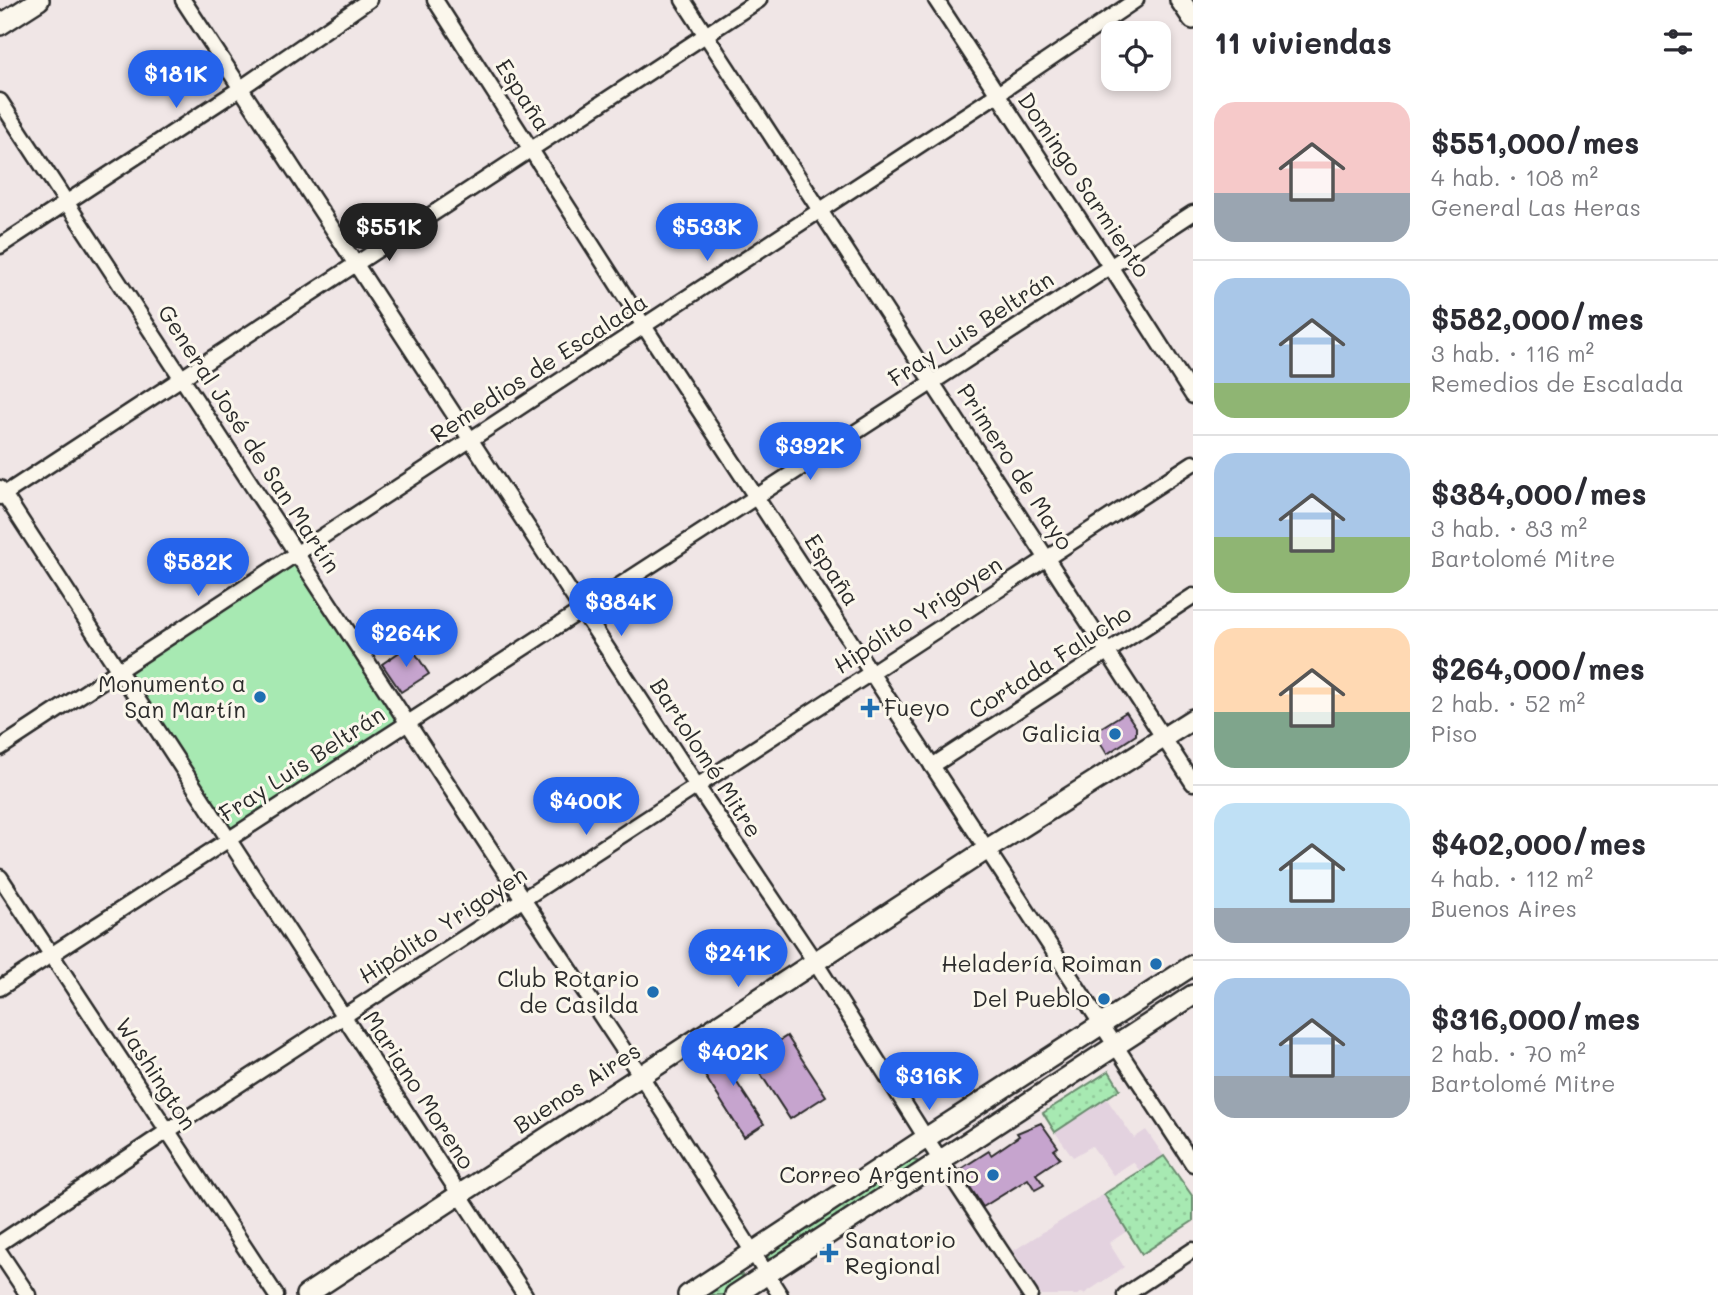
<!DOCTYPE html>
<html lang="es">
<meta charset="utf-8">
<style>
body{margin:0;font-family:Mali,sans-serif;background:#f2f2f3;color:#2b2b33;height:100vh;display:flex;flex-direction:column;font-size:26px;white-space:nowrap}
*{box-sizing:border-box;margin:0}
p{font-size:23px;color:#7c7c81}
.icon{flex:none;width:38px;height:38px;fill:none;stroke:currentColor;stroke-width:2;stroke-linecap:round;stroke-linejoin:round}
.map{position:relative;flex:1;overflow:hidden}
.details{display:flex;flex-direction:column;background:#fff;width:525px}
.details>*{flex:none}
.controls{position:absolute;left:1101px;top:21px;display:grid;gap:14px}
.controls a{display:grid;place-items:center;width:70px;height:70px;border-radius:14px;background:#fff;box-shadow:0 4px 10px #0003;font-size:35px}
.price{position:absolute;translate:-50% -60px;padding:0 16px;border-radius:24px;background:#2563eb;color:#fff;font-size:23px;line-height:46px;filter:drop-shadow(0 2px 4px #0008)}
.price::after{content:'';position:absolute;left:50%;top:42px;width:21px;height:16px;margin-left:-10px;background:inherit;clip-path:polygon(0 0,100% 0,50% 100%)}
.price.active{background:#222;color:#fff}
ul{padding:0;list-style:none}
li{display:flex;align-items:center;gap:21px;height:175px;padding:0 21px}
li+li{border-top:2px solid #e1e1e2}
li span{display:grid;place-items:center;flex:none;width:196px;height:140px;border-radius:21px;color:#555}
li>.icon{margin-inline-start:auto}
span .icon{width:84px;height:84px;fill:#fffc;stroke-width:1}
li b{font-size:30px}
h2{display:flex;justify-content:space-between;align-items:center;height:84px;padding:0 21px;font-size:30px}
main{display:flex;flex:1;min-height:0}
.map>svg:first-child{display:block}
.built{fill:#e3d2df}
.grass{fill:url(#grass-dots);stroke:#698a6e;stroke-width:2}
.green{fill:#a7e9b2;stroke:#698a6e;stroke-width:2}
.building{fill:#c6a4ce;stroke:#2b2b2b;stroke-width:2}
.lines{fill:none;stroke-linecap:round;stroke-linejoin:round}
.street-casing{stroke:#2b2b2b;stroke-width:19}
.secondary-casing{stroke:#2b2b2b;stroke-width:24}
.street{stroke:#fbf7ec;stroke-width:14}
.secondary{stroke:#fbf7ec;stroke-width:19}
.poi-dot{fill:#1f6fb2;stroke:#fbf7ec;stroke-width:2.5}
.labels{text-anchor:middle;stroke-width:6;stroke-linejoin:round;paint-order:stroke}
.street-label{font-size:23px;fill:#2b2b2b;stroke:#fbf7ec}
.poi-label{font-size:23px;fill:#2b2b2b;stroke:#fbf7ec;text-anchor:end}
</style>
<main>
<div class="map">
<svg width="1193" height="1295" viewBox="0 0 1193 1295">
<defs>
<pattern id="grass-dots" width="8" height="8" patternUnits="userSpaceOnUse" patternTransform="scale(1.75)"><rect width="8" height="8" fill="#a7e9b2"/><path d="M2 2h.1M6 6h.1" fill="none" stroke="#90c899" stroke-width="1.8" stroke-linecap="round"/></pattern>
</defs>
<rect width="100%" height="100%" fill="#f0e6e6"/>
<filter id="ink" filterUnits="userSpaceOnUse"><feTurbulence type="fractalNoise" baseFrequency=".0143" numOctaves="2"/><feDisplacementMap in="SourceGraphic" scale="14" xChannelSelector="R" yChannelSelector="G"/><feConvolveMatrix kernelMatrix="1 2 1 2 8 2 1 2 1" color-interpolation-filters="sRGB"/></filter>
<g filter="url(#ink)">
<g class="built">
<path d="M1106,1098L1134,1138L1146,1130L1164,1156L1140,1171L1133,1162L1113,1175L1092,1146L1073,1157L1055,1132Z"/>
<path d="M1104,1194L1127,1231L1109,1243L1124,1267L1084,1294L1081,1293L1077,1295H1041L1013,1251Z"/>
</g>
<g class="grass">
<path d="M1109,1071L1120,1089L1055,1132L1043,1113Z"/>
<path d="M1164,1156L1193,1197V1221L1142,1254L1104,1194Z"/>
<path d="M910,1160L917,1161L921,1167L771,1262L767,1256L768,1250Z"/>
<path d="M734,1274L742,1275L745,1281L729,1295H701Z"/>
</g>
<path class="green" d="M297,554L408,723L229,839L118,671Z"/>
<g class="building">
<path d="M410,645L429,674L401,692L382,664Z"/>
<path d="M1126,712L1136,727V735L1107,754L1094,732Z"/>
<path d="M787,1036L826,1096L790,1119L751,1059Z"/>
<path d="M741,1042L751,1059L730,1072L764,1124L744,1137L700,1068Z"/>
<path d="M1041,1123L1058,1147L1054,1150L1060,1158L1036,1174L1044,1185L1035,1190L1028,1179L983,1207L959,1170L989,1151L991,1155L1019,1136L1017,1133Z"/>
</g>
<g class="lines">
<defs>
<g id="street">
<path d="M183,0L697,786L815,962L926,1138L1030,1295"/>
<path d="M435,0L644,326L1193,1164"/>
<path d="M683,0L1193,783"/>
<path d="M936,0L1110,266L1193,396"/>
<path d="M0,101L523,899L641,1076L780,1295"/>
<path d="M0,246L241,88L369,0"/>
<path d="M0,488L525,1295"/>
<path d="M0,497L759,0"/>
<path d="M0,748L996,95L1136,0"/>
<path d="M932,766L1193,596"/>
<path d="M0,877L276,1295"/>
<path d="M0,988L1193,213"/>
<path d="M0,1243L166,1132L1193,463"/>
<path d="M0,1253L28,1295"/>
<path d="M1125,1295L1193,1250"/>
</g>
<g id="secondary">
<path d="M1180,0L1193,19"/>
<path d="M0,25L39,0"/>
<path d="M306,1295L986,850L1193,719"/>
<path d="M688,1295L926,1138L1193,965"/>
<path d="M735,1295L1193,995"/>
</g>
</defs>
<use href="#street" class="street-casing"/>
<use href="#secondary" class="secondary-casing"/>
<use href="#street" class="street"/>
<use href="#secondary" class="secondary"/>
</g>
</g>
<g class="poi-dot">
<circle cx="260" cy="697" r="7"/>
<path d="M866.5 697.5h7v7h7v7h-7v7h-7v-7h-7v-7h7z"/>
<circle cx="1115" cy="734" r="7"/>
<circle cx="1156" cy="964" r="7"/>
<circle cx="653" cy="992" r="7"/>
<circle cx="1104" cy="999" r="7"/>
<circle cx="993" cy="1175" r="7"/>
<path d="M825.5 1242.5h7v7h7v7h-7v7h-7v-7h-7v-7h7z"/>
</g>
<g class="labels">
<g class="street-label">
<text transform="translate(523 95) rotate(57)" y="8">España</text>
<text transform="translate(1084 185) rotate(56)" y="8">Domingo Sarmiento</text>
<text transform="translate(971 329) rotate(-33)" y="8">Fray Luis Beltrán</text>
<text transform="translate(539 368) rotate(-33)" y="8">Remedios de Escalada</text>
<text transform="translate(249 439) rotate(57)" y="8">General José de San Martín</text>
<text transform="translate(1015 467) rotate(57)" y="8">Primero de Mayo</text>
<text transform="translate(832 570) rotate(57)" y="8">España</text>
<text transform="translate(918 615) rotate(-33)" y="8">Hipólito Yrigoyen</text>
<text transform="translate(1050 662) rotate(-33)" y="8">Cortada Falucho</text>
<text transform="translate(706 758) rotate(57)" y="8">Bartolomé Mitre</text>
<text transform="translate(302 764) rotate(-33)" y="8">Fray Luis Beltrán</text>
<text transform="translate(443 925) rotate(-33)" y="8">Hipólito Yrigoyen</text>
<text transform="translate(156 1074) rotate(57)" y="8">Washington</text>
<text transform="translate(577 1088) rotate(-33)" y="8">Buenos Aires</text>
<text transform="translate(419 1090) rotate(57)" y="8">Mariano Moreno</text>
</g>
<g class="poi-label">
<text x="246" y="692">Monumento a<tspan x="246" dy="26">San Martín</tspan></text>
<text x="884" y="716" text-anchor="start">Fueyo</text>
<text x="1101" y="742">Galicia</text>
<text x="1142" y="972">Heladería Roiman</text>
<text x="639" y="987">Club Rotario<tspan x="639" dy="26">de Casilda</tspan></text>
<text x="1090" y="1007">Del Pueblo</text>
<text x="979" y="1183">Correo Argentino</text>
<text x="845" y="1248" text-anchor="start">Sanatorio<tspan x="845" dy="26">Regional</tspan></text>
</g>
</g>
</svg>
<div class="controls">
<a><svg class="icon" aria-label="locate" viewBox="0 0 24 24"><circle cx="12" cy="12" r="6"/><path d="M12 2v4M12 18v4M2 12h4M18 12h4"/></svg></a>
</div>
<b class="price" style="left:176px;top:110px">$181K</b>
<b class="price active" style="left:389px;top:263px">$551K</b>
<b class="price" style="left:707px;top:263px">$533K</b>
<b class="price" style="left:810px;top:482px">$392K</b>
<b class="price" style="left:198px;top:598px">$582K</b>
<b class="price" style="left:621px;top:638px">$384K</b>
<b class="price" style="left:406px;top:669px">$264K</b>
<b class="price" style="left:586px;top:837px">$400K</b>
<b class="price" style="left:738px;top:989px">$241K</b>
<b class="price" style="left:733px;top:1088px">$402K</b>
<b class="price" style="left:929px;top:1112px">$316K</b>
</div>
<section class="details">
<h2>11 viviendas<svg class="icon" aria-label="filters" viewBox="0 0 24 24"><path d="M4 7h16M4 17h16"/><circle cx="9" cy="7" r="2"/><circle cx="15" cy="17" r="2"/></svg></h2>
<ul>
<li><span style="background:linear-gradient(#f6c9c9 65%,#9aa5b1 0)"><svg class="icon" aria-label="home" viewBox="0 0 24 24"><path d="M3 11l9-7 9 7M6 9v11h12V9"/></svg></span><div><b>$551,000/mes</b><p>4 hab. · 108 m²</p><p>General Las Heras</p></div></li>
<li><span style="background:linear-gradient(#a9c7e8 75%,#8fb573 0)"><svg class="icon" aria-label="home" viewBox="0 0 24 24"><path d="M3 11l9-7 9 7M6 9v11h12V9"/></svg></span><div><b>$582,000/mes</b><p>3 hab. · 116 m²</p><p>Remedios de Escalada</p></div></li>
<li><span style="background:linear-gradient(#a9c7e8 60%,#8fb573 0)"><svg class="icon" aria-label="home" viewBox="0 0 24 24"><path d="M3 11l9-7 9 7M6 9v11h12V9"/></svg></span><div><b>$384,000/mes</b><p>3 hab. · 83 m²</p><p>Bartolomé Mitre</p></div></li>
<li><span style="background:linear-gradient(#ffd9b3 60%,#7fa58c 0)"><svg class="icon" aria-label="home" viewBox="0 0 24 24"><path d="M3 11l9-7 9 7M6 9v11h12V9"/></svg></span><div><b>$264,000/mes</b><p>2 hab. · 52 m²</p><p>Piso</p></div></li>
<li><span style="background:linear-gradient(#bfe0f5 75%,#9aa5b1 0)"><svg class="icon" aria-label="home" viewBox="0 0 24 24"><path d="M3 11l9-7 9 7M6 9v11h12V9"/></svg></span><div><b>$402,000/mes</b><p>4 hab. · 112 m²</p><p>Buenos Aires</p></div></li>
<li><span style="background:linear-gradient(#a9c7e8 70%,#9aa5b1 0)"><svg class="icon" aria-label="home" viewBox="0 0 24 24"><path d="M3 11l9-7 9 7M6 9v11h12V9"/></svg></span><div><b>$316,000/mes</b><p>2 hab. · 70 m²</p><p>Bartolomé Mitre</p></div></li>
</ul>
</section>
</main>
